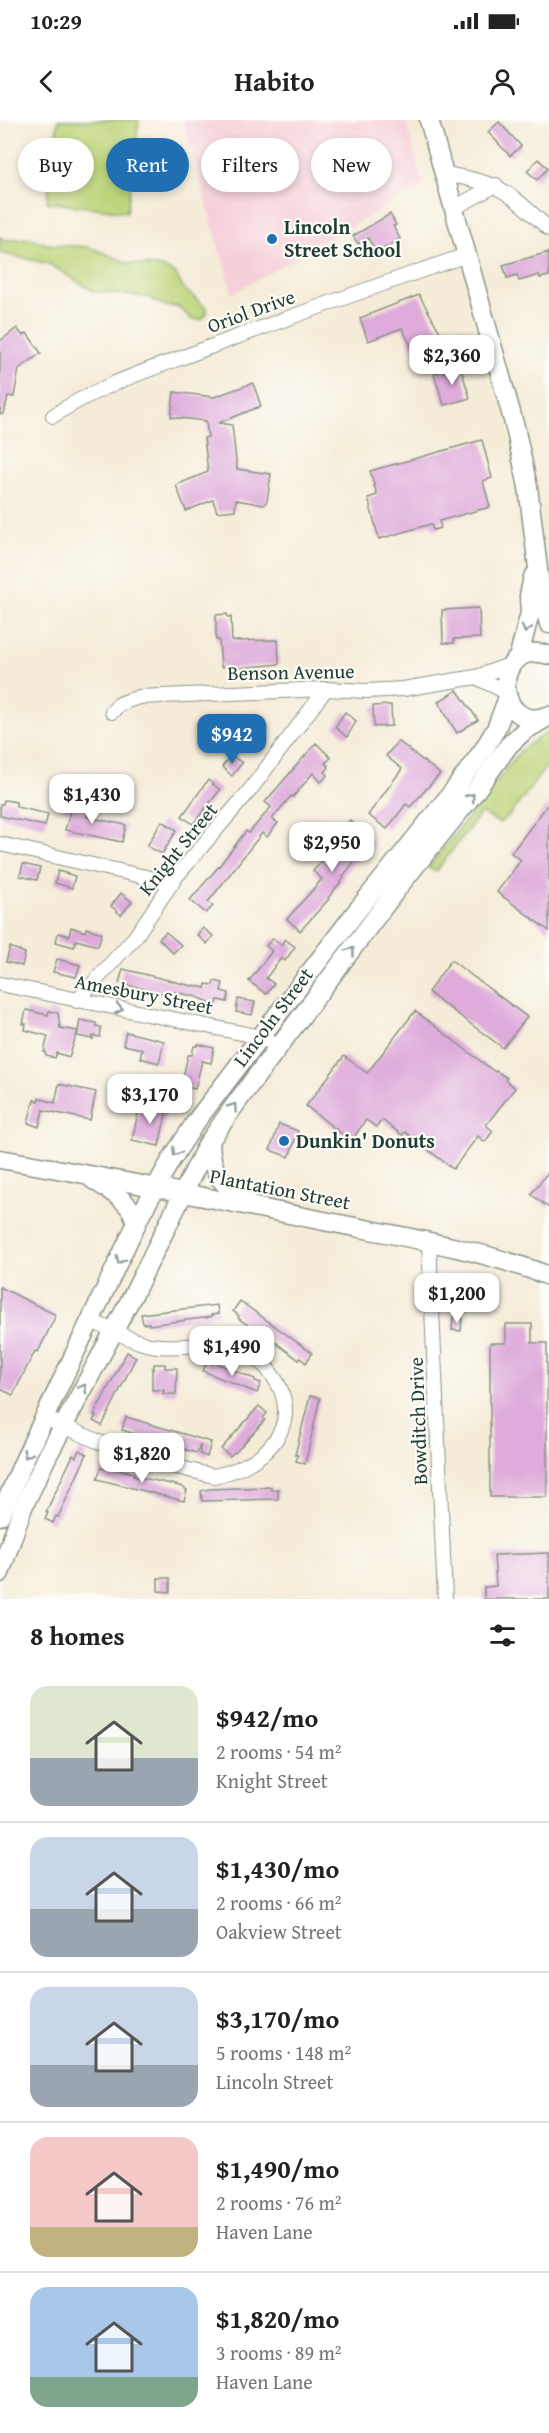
<!DOCTYPE html>
<meta charset="utf-8">
<style>
body{margin:0;font-family:"Gentium Book Plus",serif;background:#f2f2f2;color:#222;height:100vh;display:flex;flex-direction:column;font-size:22px;white-space:nowrap}
*{box-sizing:border-box;margin:0}
p{font-size:20px;color:#767676}
.icon{flex:none;width:33px;height:33px;fill:none;stroke:currentColor;stroke-width:2;stroke-linecap:round;stroke-linejoin:round}
.map{position:relative;height:1479px;overflow:hidden}
.drawer{display:flex;flex-direction:column;background:#fff;flex:1}
.drawer>*{flex:none}
.top-card{position:absolute;left:18px;top:18px;width:513px;height:54px;display:flex;gap:12px}
.price{position:absolute;translate:-50% -51px;padding:0 14px;border-radius:12px;background:#fff;color:#222;font-size:20px;line-height:39px;filter:drop-shadow(0 2px 3px #0008)}
.price::after{content:'';position:absolute;left:50%;top:36px;width:18px;height:14px;margin-left:-9px;background:inherit;clip-path:polygon(0 0,100% 0,50% 100%)}
.price.active{background:#1f6fb2;color:#fff}
ul{padding:0;list-style:none}
li{display:flex;align-items:center;gap:18px;height:150px;padding:0 30px}
li+li{border-top:2px solid #e0e0e0}
li span{display:grid;place-items:center;flex:none;width:168px;height:120px;border-radius:18px;color:#555}
li>.icon{margin-inline-start:auto}
span .icon{width:72px;height:72px;fill:#fffc;stroke-width:1}
li b{font-size:26px}
h2{display:flex;justify-content:space-between;align-items:center;height:72px;padding:0 30px;font-size:26px}
.tag{padding:0 21px;border-radius:27px;background:#fff;box-shadow:0 3px 9px #0003;font-size:21px;line-height:54px}
.tag.active{background:#1f6fb2;color:#fff}
.status{display:flex;justify-content:space-between;align-items:center;height:42px;padding:0 30px;background:#fff;direction:ltr}
.status svg{height:16px;fill:currentColor}
header{display:flex;justify-content:space-between;align-items:center;height:78px;padding:0 30px;background:#fff;font-size:27px;font-weight:600}
.map>svg:first-child{display:block}
.built{fill:#f6cfd9}
.green{fill:#bcd479;stroke:#6e8856;stroke-width:1.5}
.building{fill:#deabdb}
.lines{fill:none;stroke-linecap:round;stroke-linejoin:round}
.minor-casing{stroke:#8a9486;stroke-width:16}
.major-casing{stroke:#8a9486;stroke-width:21}
.minor{stroke:#fff;stroke-width:14}
.major{stroke:#fff;stroke-width:18}
.oneway{stroke:#8f9e9a}
.poi-dot{fill:#1f6fb2;stroke:#fdfcf7;stroke-width:2}
.labels{text-anchor:middle;stroke-width:4.5;stroke-linejoin:round;paint-order:stroke}
.poi-label{font-size:20px;font-weight:bold;fill:#1f3d34;stroke:#fdfcf7;text-anchor:start}
.street-label{font-size:20px;fill:#1f3d34;stroke:#fdfcf7}
</style>
<div class="status"><b>10:29</b><svg viewBox="0 0 49 12"><path d="M0 12V9h3v3zM5 12V6h3v6zM10 12V3h3v9zM15 12V0h3v12zM26 1h20v11H26zM47 4h2v5h-2z"/></svg></div>
<header><svg class="icon" aria-label="back" viewBox="0 0 24 24"><path d="M15 5l-7 7 7 7"/></svg>Habito<svg class="icon" aria-label="person" viewBox="0 0 24 24"><circle cx="12" cy="8" r="4"/><path d="M4 21q1-7 8-7t8 7"/></svg></header>
<div class="map">
<svg width="549" height="1479" viewBox="0 0 549 1479">
<rect width="100%" height="100%" fill="#fdfcf7"/>
<filter id="ink" filterUnits="userSpaceOnUse"><feTurbulence type="fractalNoise" baseFrequency=".0167" numOctaves="2"/><feDisplacementMap in="SourceGraphic" scale="12" xChannelSelector="R" yChannelSelector="G"/><feConvolveMatrix kernelMatrix="1 2 1 2 8 2 1 2 1" color-interpolation-filters="sRGB"/></filter>
<filter id="wash" filterUnits="userSpaceOnUse"><feTurbulence type="fractalNoise" baseFrequency=".008" numOctaves="4" result="noise"/><feDisplacementMap in="SourceGraphic" scale="24" xChannelSelector="R" yChannelSelector="G"/><feGaussianBlur stdDeviation="1.35" result="paint"/><feColorMatrix in="noise" values="0 0 0 0 0 0 0 0 0 0 0 0 0 0 0 0 0 1.4 0 .05"/><feComposite in="paint" operator="in"/></filter>
<g filter="url(#wash)">
<rect width="100%" height="100%" fill="#f5ecd8"/>
<path class="built" d="M183,0H406L423,65L232,174Z"/>
<g class="green">
<path d="M58,0H139L127,92L47,82Z"/>
<path d="M0,117L5,120L31,118L46,124L89,127L128,143L162,147L176,154L183,168L206,188L207,194L201,200L191,199L179,187L165,186L147,177L93,171L49,144L0,133Z"/>
<path d="M549,611V643L510,695L499,703L481,693L436,751L428,748L521,630Z"/>
</g>
<g id="blocks">
<g class="building">
<path d="M499,2L521,26L510,36L488,12Z"/>
<path d="M538,39L548,48L537,60L527,51Z"/>
<path d="M390,94L396,105L393,106L400,119L377,133L368,118L358,124L353,116Z"/>
<path d="M549,132V156L540,158L539,155L519,161L517,155L507,158L503,145Z"/>
<path d="M419,175L441,214L412,228L402,208L368,221L360,198Z"/>
<path d="M17,208L23,216L27,213L41,233L19,249L14,277L8,276L4,294H0V221Z"/>
<path d="M460,246L470,278L444,285L434,254Z"/>
<path d="M253,263L261,286L219,303L232,305L237,349L271,354L267,381L264,385L236,380L235,390L217,392L213,380L186,391L176,365L208,352L204,318L208,317L206,301L171,297L174,272L214,277Z"/>
<path d="M482,320L492,358L483,361L490,387L439,401L441,408L433,410L431,404L379,419L368,378L377,375L370,351Z"/>
<path d="M479,488L480,518L454,519V523H443L442,490Z"/>
<path d="M227,494L228,497H231L232,521L278,520L279,544L229,549V547H221L219,520H216V495Z"/>
<path d="M457,570L478,600L457,613L438,582Z"/>
<path d="M391,585L392,606L374,607L373,586Z"/>
<path d="M345,592L356,601L347,617L335,607Z"/>
<path d="M258,599L266,607L264,612L266,614L256,626L246,617L249,614L247,612Z"/>
<path d="M398,621L440,654L410,687L406,684L387,709L368,695L402,649L386,636Z"/>
<path d="M316,623L331,638L325,643L329,647L325,652L328,655L321,662L313,653L293,677L291,676L272,699L278,703L267,717L262,713L208,782L213,786L206,793L190,780L220,745L246,711L249,713L271,687L265,682Z"/>
<path d="M231,635L242,643L232,656L222,647Z"/>
<path d="M208,660L220,670L193,704L182,696Z"/>
<path d="M4,680L16,682V687L48,694L45,706L0,696V684H3Z"/>
<path d="M65,680L75,682L74,688L88,691L87,697L126,705L122,722L65,710L70,692L63,690Z"/>
<path d="M549,683V811L497,772L521,740L511,733Z"/>
<path d="M350,700L374,724L366,733L363,731L343,756L344,758L328,778L329,779L300,811L287,799L322,759L313,751L336,726L333,723Z"/>
<path d="M162,701L177,710L162,734L147,726Z"/>
<path d="M23,744L40,748L37,760L20,756Z"/>
<path d="M58,751L75,756L72,768L55,763Z"/>
<path d="M121,773L132,782L121,795L111,786Z"/>
<path d="M71,807L85,812L86,808L102,813L98,826L76,820L74,827L56,822L58,813L69,816Z"/>
<path d="M203,808L213,816L207,824L197,815Z"/>
<path d="M166,812L181,825L173,833L159,819Z"/>
<path d="M273,818L281,825L285,819L295,827L285,841L281,838L266,858L274,864L266,874L249,861L272,831L266,826Z"/>
<path d="M10,827L25,833L22,846L6,842Z"/>
<path d="M57,839L80,845L76,857L53,852Z"/>
<path d="M451,840L527,897L503,928L428,872Z"/>
<path d="M123,849L192,866L193,865L205,868L206,864L213,865L214,861L223,863L221,871L229,873L227,882L218,880L215,889L208,887L209,882L197,877L175,872L174,876L119,863Z"/>
<path d="M238,879L255,882L252,895L236,892Z"/>
<path d="M26,890L48,895L49,891L58,893L60,908L78,911L69,937L57,933L55,938L46,936V932H44L48,916L25,910L26,904H23Z"/>
<path d="M415,891L495,952L496,951L507,958L505,960L515,968L486,1005L493,1011L485,1022L478,1016L453,1049L405,1012L402,1015L382,1000L376,1007L366,1000L351,1021L306,986L344,936L367,953Z"/>
<path d="M80,900L96,903V906L101,907L100,917L93,916V919L77,916Z"/>
<path d="M126,912L164,921L159,943L140,938L142,929L123,925Z"/>
<path d="M198,924L214,928L211,943L202,941L195,969L181,966L188,935H192L194,926H198Z"/>
<path d="M59,964L96,972L90,1000L43,990L39,1007L28,1003L34,980L38,981L39,978L55,983Z"/>
<path d="M140,984L167,989L159,1026L132,1020Z"/>
<path d="M279,1004L298,1011L289,1037L270,1030Z"/>
<path d="M549,1051V1088L531,1074Z"/>
<path d="M0,1167L56,1195L38,1232L35,1231L13,1275L0,1269Z"/>
<path d="M240,1181L312,1233L306,1243L300,1238L299,1240L260,1211L259,1213L238,1198L239,1196L233,1191Z"/>
<path d="M217,1185L218,1194L211,1195V1197L149,1205V1203L143,1204L141,1194Z"/>
<path d="M453,1197H462L461,1211L452,1210Z"/>
<path d="M506,1204H532V1223H547V1377H490V1223H506Z"/>
<path d="M127,1232L136,1237L102,1306L93,1301L96,1296L94,1295Z"/>
<path d="M207,1242L213,1244L214,1242L255,1259V1261L261,1263L257,1273L203,1251Z"/>
<path d="M154,1244H165V1248H177L176,1274H163L164,1270H152V1248L154,1249Z"/>
<path d="M310,1276L320,1278L305,1344L296,1341L298,1335H295Z"/>
<path d="M259,1286L267,1293L263,1298L265,1300L235,1333L234,1332L230,1336L221,1329Z"/>
<path d="M126,1297L211,1322L207,1337L200,1334V1324L197,1333L122,1310Z"/>
<path d="M79,1330L87,1334L58,1397L56,1396L53,1403L45,1399L48,1393L46,1392L73,1335L76,1337Z"/>
<path d="M108,1347L134,1353L133,1356L180,1366L187,1370L184,1381L97,1359L101,1348L107,1349Z"/>
<path d="M271,1367V1370L278,1369V1379L202,1381L201,1371L209,1369Z"/>
<path d="M549,1433V1479H484V1467L496,1466L494,1435Z"/>
<path d="M158,1458H170V1472L158,1471Z"/>
</g>
</g>
</g>
<g filter="url(#ink)">
<use href="#blocks" fill-opacity="0" stroke="#8a9486" stroke-width="1.5"/>
<g class="lines">
<defs>
<g id="minor">
<path d="M444,54C502,63 507,71 549,109"/>
<path d="M454,88L496,65"/>
<path d="M53,296C97,266 152,249 202,230C290,197 378,165 467,135"/>
<path d="M506,572L476,557L512,544"/>
<path d="M112,592L119,584L139,577L326,569L367,571L403,569L476,557"/>
<path d="M0,724L172,763"/>
<path d="M0,864L261,917L278,927"/>
<path d="M77,881L135,817L175,758L250,670L326,569"/>
<path d="M429,1122L445,1479"/>
<path d="M45,1298L131,1336L214,1356C257,1348 303,1312 278,1264C270,1250 260,1239 246,1232C215,1217 178,1232 146,1224C128,1219 109,1209 92,1201"/>
</g>
<g id="major">
<path d="M429,0L515,307L528,367L541,473L549,504"/>
<path d="M518,539L530,493L529,476L533,457"/>
<path d="M547,596C495,615 489,517 549,535"/>
<path d="M210,1021C211,1058 223,1064 251,1084"/>
<path d="M0,1039C105,1057 210,1078 314,1099C393,1115 474,1127 549,1156"/>
<path d="M92,1059C110,1071 134,1082 136,1105"/>
<path d="M0,1396L26,1336L141,1094L171,1040L197,1000L356,792L454,670L484,629L496,609L507,580"/>
<path d="M0,1453L23,1387L48,1335L134,1173L207,1025L237,982L400,765L475,672L509,625L524,611L549,596"/>
</g>
</defs>
<use href="#minor" class="minor-casing"/>
<use href="#major" class="major-casing"/>
<use href="#minor" class="minor"/>
<use href="#major" class="major"/>
</g>
<defs><path id="oneway-chevron" d="M-2-3.5L2.5 0L-2 3.5" fill="none" stroke-width="1.6" stroke-linecap="round" stroke-linejoin="round" transform="scale(1.5)"/></defs>
<g class="oneway">
<use href="#oneway-chevron" transform="translate(526 509) rotate(105)"/>
<use href="#oneway-chevron" transform="translate(471 677) rotate(-51)"/>
<use href="#oneway-chevron" transform="translate(351 831) rotate(-54)"/>
<use href="#oneway-chevron" transform="translate(119 889) rotate(11)"/>
<use href="#oneway-chevron" transform="translate(233 987) rotate(-55)"/>
<use href="#oneway-chevron" transform="translate(176 1032) rotate(123)"/>
<use href="#oneway-chevron" transform="translate(120 1140) rotate(115)"/>
<use href="#oneway-chevron" transform="translate(83 1268) rotate(-60)"/>
<use href="#oneway-chevron" transform="translate(27 1334) rotate(115)"/>
</g>
</g>
<g class="poi-dot">
<circle cx="272" cy="119" r="6"/>
<circle cx="284" cy="1021" r="6"/>
</g>
<g class="labels">
<g class="poi-label">
<text x="284" y="114">Lincoln<tspan x="284" dy="23">Street School</tspan></text>
<text x="296" y="1028">Dunkin' Donuts</text>
</g>
<g class="street-label">
<text transform="translate(251 191) rotate(-20)" y="7">Oriol Drive</text>
<text transform="translate(291 552) rotate(-1)" y="7">Benson Avenue</text>
<text transform="translate(178 729) rotate(-51)" y="7">Knight Street</text>
<text transform="translate(144 874) rotate(11)" y="7">Amesbury Street</text>
<text transform="translate(273 897) rotate(-53)" y="7">Lincoln Street</text>
<text transform="translate(280 1069) rotate(11)" y="7">Plantation Street</text>
<text transform="translate(418 1301) rotate(-92)" y="7">Bowditch Drive</text>
</g>
</g>
</svg>
<b class="price" style="left:452px;top:266px">$2,360</b>
<b class="price active" style="left:232px;top:645px">$942</b>
<b class="price" style="left:92px;top:705px">$1,430</b>
<b class="price" style="left:332px;top:753px">$2,950</b>
<b class="price" style="left:150px;top:1005px">$3,170</b>
<b class="price" style="left:457px;top:1204px">$1,200</b>
<b class="price" style="left:232px;top:1257px">$1,490</b>
<b class="price" style="left:142px;top:1364px">$1,820</b>
<div class="top-card">
<a class="tag">Buy</a>
<a class="tag active">Rent</a>
<a class="tag">Filters</a>
<a class="tag">New</a>
</div>
</div>
<section class="drawer">
<h2>8 homes<svg class="icon" aria-label="filters" viewBox="0 0 24 24"><path d="M4 7h16M4 17h16"/><circle cx="9" cy="7" r="2"/><circle cx="15" cy="17" r="2"/></svg></h2>
<ul>
<li><span style="background:linear-gradient(#dfe7d0 60%,#9aa5b1 0)"><svg class="icon" aria-label="home" viewBox="0 0 24 24"><path d="M3 11l9-7 9 7M6 9v11h12V9"/></svg></span><div><b>$942/mo</b><p>2 rooms · 54 m²</p><p>Knight Street</p></div></li>
<li><span style="background:linear-gradient(#c9d6e8 60%,#9aa5b1 0)"><svg class="icon" aria-label="home" viewBox="0 0 24 24"><path d="M3 11l9-7 9 7M6 9v11h12V9"/></svg></span><div><b>$1,430/mo</b><p>2 rooms · 66 m²</p><p>Oakview Street</p></div></li>
<li><span style="background:linear-gradient(#c9d6e8 65%,#9aa5b1 0)"><svg class="icon" aria-label="home" viewBox="0 0 24 24"><path d="M3 11l9-7 9 7M6 9v11h12V9"/></svg></span><div><b>$3,170/mo</b><p>5 rooms · 148 m²</p><p>Lincoln Street</p></div></li>
<li><span style="background:linear-gradient(#f6c9c9 75%,#c2b280 0)"><svg class="icon" aria-label="home" viewBox="0 0 24 24"><path d="M3 11l9-7 9 7M6 9v11h12V9"/></svg></span><div><b>$1,490/mo</b><p>2 rooms · 76 m²</p><p>Haven Lane</p></div></li>
<li><span style="background:linear-gradient(#a9c7e8 75%,#7fa58c 0)"><svg class="icon" aria-label="home" viewBox="0 0 24 24"><path d="M3 11l9-7 9 7M6 9v11h12V9"/></svg></span><div><b>$1,820/mo</b><p>3 rooms · 89 m²</p><p>Haven Lane</p></div></li>
</ul>
</section>
